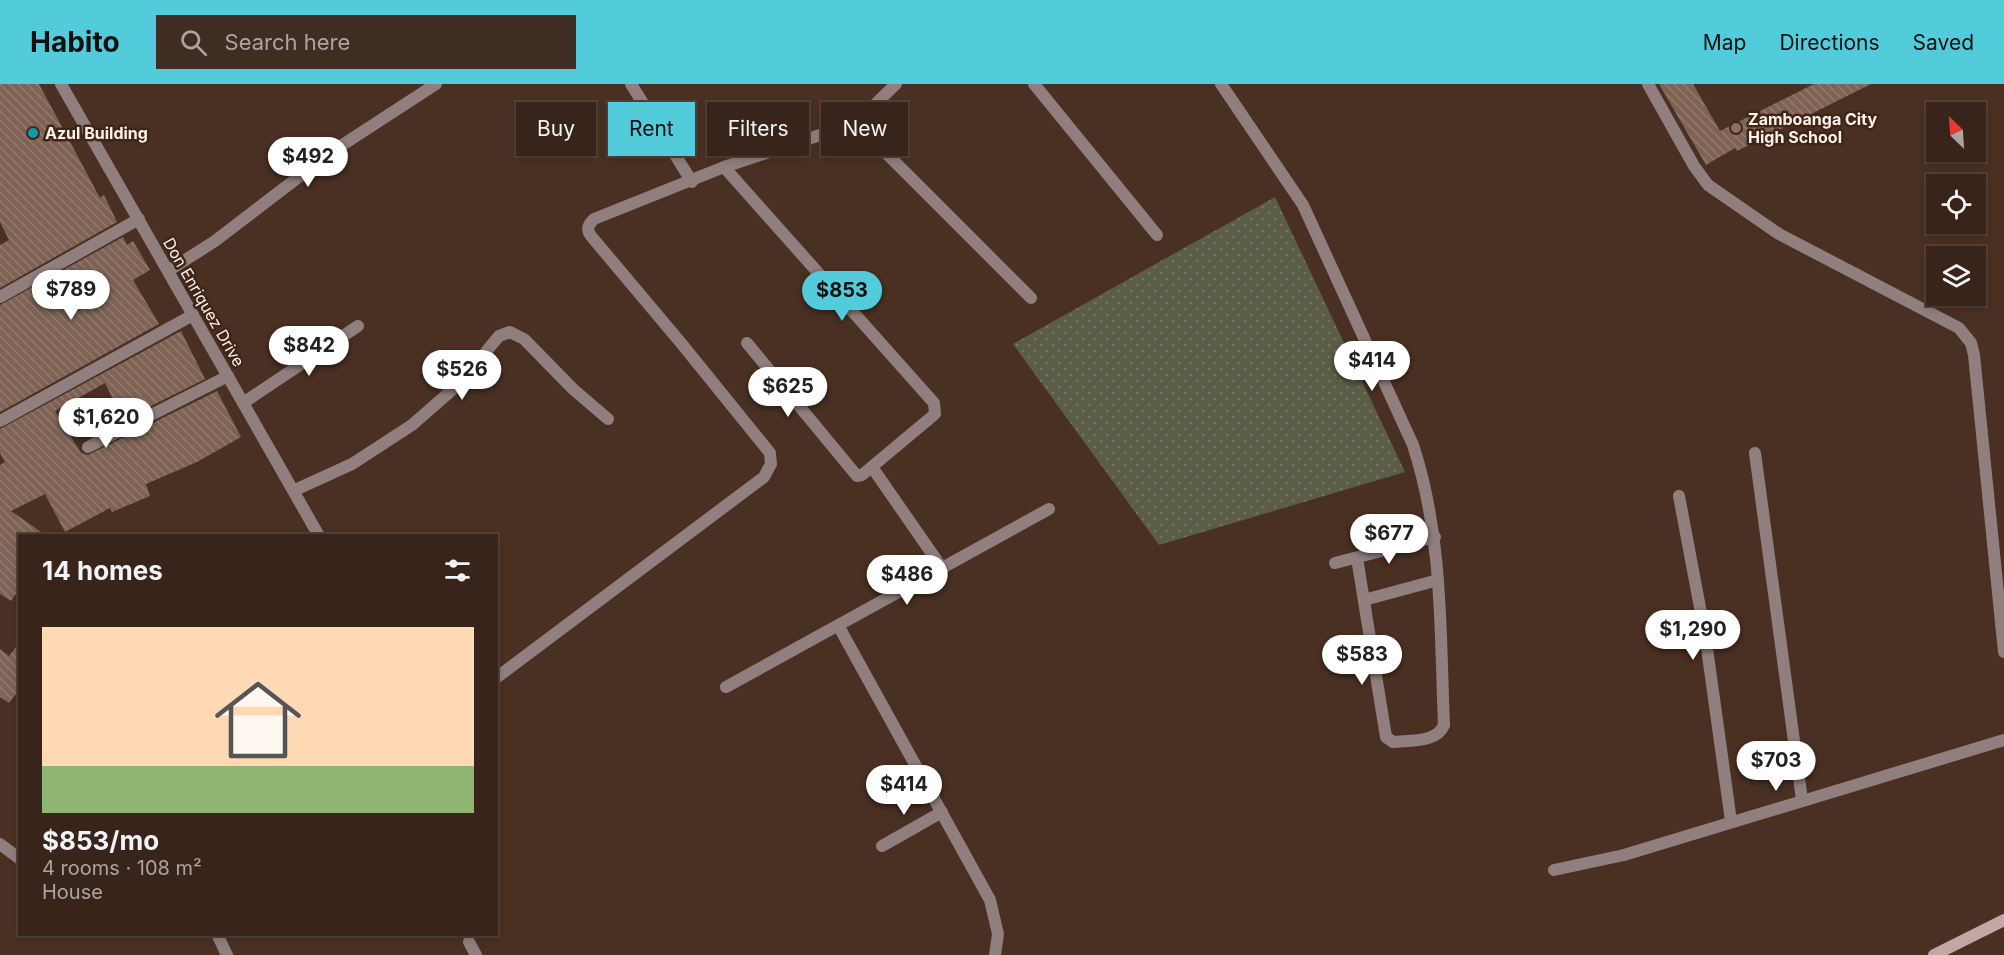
<!DOCTYPE html>
<meta charset="utf-8">
<style>
body{margin:0;font-family:Inter,sans-serif;background:#3f2c23;color:#f1f3f6;height:100vh;display:flex;flex-direction:column;font-size:22px;white-space:nowrap}
*{box-sizing:border-box;margin:0}
p{font-size:20px;color:#aba4a2}
.icon{flex:none;width:33px;height:33px;fill:none;stroke:currentColor;stroke-width:2;stroke-linecap:round;stroke-linejoin:round}
.map{position:relative;flex:1;overflow:hidden}
.details{position:absolute;left:18px;top:450px;width:480px;height:402px;display:flex;flex-direction:column;background:#38241a;border-radius:0px;box-shadow:0 3px 9px #0003,0 0 0 2px #524139}
.details>*{flex:none}
.guide{position:absolute;left:516px;top:18px;width:570px;height:54px;display:flex;gap:12px}
.needle{width:39px;rotate:335deg}
.buttons{position:absolute;left:1926px;top:18px;display:grid;gap:12px}
.buttons a{display:grid;place-items:center;width:60px;height:60px;border-radius:0px;background:#38241a;box-shadow:0 3px 9px #0003,0 0 0 2px #524139;font-size:30px}
.price{position:absolute;translate:-50% -51px;padding:0 14px;border-radius:21px;background:#fff;color:#222;font-size:20px;line-height:39px;filter:drop-shadow(0 2px 3px #0008)}
.price::after{content:'';position:absolute;left:50%;top:36px;width:18px;height:14px;margin-left:-9px;background:inherit;clip-path:polygon(0 0,100% 0,50% 100%)}
.price.current{background:#52cbda;color:#111}
ul{padding:0;list-style:none}
li{display:grid;align-content:center;gap:12px;height:318px;padding:0 24px}
li span{display:grid;place-items:center;height:186px;border-radius:0px;color:#555}
li>.icon{margin-inline-start:auto}
span .icon{width:108px;height:108px;fill:#fffc;stroke-width:1}
li b{font-size:26px}
h2{display:flex;justify-content:space-between;align-items:center;height:72px;padding:0 24px;font-size:26px}
.chip{padding:0 21px;border-radius:0px;background:#38241a;box-shadow:0 3px 9px #0003,0 0 0 2px #524139;font-size:21px;line-height:54px}
.chip.current{background:#52cbda;color:#111}
header{display:flex;align-items:center;gap:36px;box-sizing:border-box;height:84px;padding:0 30px;background:#52cbda;color:#111}
header strong{font-size:28px}
nav{display:flex;gap:33px;margin-inline-start:auto;font-size:21px}
.search{width:420px;height:54px;background:#3f2c23;display:flex;align-items:center;gap:15px;box-sizing:border-box;padding:0 21px;border-radius:0px;color:#aba4a2;font-size:22px}
.map>svg:first-child{display:block}
.grass{fill:url(#grass-dots)}
.building{fill:url(#building-back-hatch)}
.lines{fill:none;stroke-linecap:round;stroke-linejoin:round}
.minor{stroke:#907f7e;stroke-width:12}
.secondary{stroke:#c1a8a6;stroke-width:12}
.education-dot{fill:#8d6e63;stroke:#3f2618;stroke-width:2}
.culture-dot{fill:#0f9aa8;stroke:#3f2618;stroke-width:2}
.labels{text-anchor:middle;stroke-width:5;stroke-linejoin:round;paint-order:stroke}
.poi-label{font-size:16px;font-weight:bold;fill:#fff1ea;stroke:#3f2618;text-anchor:start}
.street-label{font-size:16px;fill:#fff1ea;stroke:#3f2618}
</style>
<header>
<strong>Habito</strong>
<div class="search"><svg class="icon" aria-label="search" viewBox="0 0 24 24"><circle cx="10" cy="10" r="6"/><path d="M15 15l6 6"/></svg>Search here</div>
<nav><a>Map</a><a>Directions</a><a>Saved</a></nav>
</header>
<div class="map">
<svg width="2004" height="871" viewBox="0 0 2004 871">
<defs>
<pattern id="grass-dots" width="8" height="8" patternUnits="userSpaceOnUse" patternTransform="scale(1.5)"><rect width="8" height="8" fill="#5b5d46"/><path d="M2 2h.1M6 6h.1" fill="none" stroke="#747561" stroke-width="1.8" stroke-linecap="round"/></pattern>
<pattern id="building-back-hatch" width="6" height="6" patternUnits="userSpaceOnUse" patternTransform="scale(1.5)"><rect width="6" height="6" fill="#7e6354"/><path d="M-1 5l2 2M0 0l6 6M5-1l2 2" fill="none" stroke="#917a6d"/></pattern>
</defs>
<rect width="100%" height="100%" fill="#4a3022"/>
<path class="grass" d="M1275,113L1405,388L1159,461L1013,260Z"/>
<g class="building">
<path d="M0,0H39L100,114L104,111L117,138L0,204V161L9,156L0,138Z"/>
<path d="M1659,0H1693L1720,47L1814,0H1871L1737,67L1735,64L1706,81Z"/>
<path d="M123,153L127,161L133,157L150,186L133,196L159,240L0,328V221Z"/>
<path d="M181,247L205,295L123,336L105,299L55,327L81,369L88,371L217,307L241,353L197,378L146,400L150,412L112,428L110,424L65,448L45,410L11,427L47,452H20V504L11,517L0,510V381L5,378L0,369V345Z"/>
<path d="M20,558V605L9,619L0,613V565L9,572Z"/>
</g>
<g class="lines">
<g class="minor">
<path d="M61,0L319,452"/>
<path d="M631,0L692,98"/>
<path d="M896,0L856,39L1031,214"/>
<path d="M1034,0L1157,151"/>
<path d="M1221,0L1303,121L1413,361C1443,452 1440,547 1444,641C1437,659 1409,656 1393,658L1386,653L1357,474"/>
<path d="M1648,0L1694,82L1708,101L1779,150L1959,244L1971,259L1974,271L2004,568"/>
<path d="M724,83L934,319L935,330L862,391L857,392L747,259"/>
<path d="M168,187L215,157L330,69L436,0"/>
<path d="M0,213L139,135"/>
<path d="M243,319L358,242"/>
<path d="M0,337L193,231"/>
<path d="M88,363L228,292"/>
<path d="M1755,369L1802,716"/>
<path d="M295,406L352,380L412,341L460,299L499,252L510,248L524,255L573,305L608,335"/>
<path d="M1679,412L1705,550L1731,737"/>
<path d="M1335,479L1435,453"/>
<path d="M942,484L1049,425"/>
<path d="M1364,516L1438,496"/>
<path d="M839,543L990,816L998,850L995,871"/>
<path d="M496,594L764,393L771,380L770,369L681,259L591,152C586,145 588,141 594,135L724,83L856,39"/>
<path d="M726,603L942,484L872,383"/>
<path d="M0,760L20,775"/>
<path d="M882,762L942,728"/>
<path d="M1554,786L1624,771L2004,656"/>
<path d="M217,850L227,871"/>
<path d="M469,858L476,871"/>
</g>
<path class="secondary" d="M1934,871L2004,836"/>
</g>
<circle class="education-dot" cx="1736" cy="44" r="6"/>
<circle class="culture-dot" cx="33" cy="49" r="6"/>
<g class="labels">
<g class="poi-label">
<text x="1748" y="41">Zamboanga City<tspan x="1748" dy="18">High School</tspan></text>
<text x="45" y="55">Azul Building</text>
</g>
<g class="street-label">
<text transform="translate(204 218) rotate(60)" y="6">Don Enriquez Drive</text>
</g>
</g>
</svg>
<div class="buttons">
<a><svg class="needle" viewBox="-14 -14 28 28"><path d="M0-13l5 13h-10z" fill="#e53935"/><path d="M0 13l5-13h-10z" fill="#aba4a2"/></svg></a>
<a><svg class="icon" aria-label="locate" viewBox="0 0 24 24"><circle cx="12" cy="12" r="6"/><path d="M12 2v4M12 18v4M2 12h4M18 12h4"/></svg></a>
<a><svg class="icon" aria-label="layers" viewBox="0 0 24 24"><path d="M12 4l9 5-9 5-9-5zM3 14l9 5 9-5"/></svg></a>
</div>
<b class="price" style="left:308px;top:104px">$492</b>
<b class="price" style="left:71px;top:237px">$789</b>
<b class="price current" style="left:842px;top:238px">$853</b>
<b class="price" style="left:309px;top:293px">$842</b>
<b class="price" style="left:1372px;top:308px">$414</b>
<b class="price" style="left:462px;top:317px">$526</b>
<b class="price" style="left:788px;top:334px">$625</b>
<b class="price" style="left:106px;top:365px">$1,620</b>
<b class="price" style="left:1389px;top:481px">$677</b>
<b class="price" style="left:907px;top:522px">$486</b>
<b class="price" style="left:1693px;top:577px">$1,290</b>
<b class="price" style="left:1362px;top:602px">$583</b>
<b class="price" style="left:1776px;top:708px">$703</b>
<b class="price" style="left:904px;top:732px">$414</b>
<div class="guide">
<a class="chip">Buy</a>
<a class="chip current">Rent</a>
<a class="chip">Filters</a>
<a class="chip">New</a>
</div>
<section class="details">
<h2>14 homes<svg class="icon" aria-label="filters" viewBox="0 0 24 24"><path d="M4 7h16M4 17h16"/><circle cx="9" cy="7" r="2"/><circle cx="15" cy="17" r="2"/></svg></h2>
<ul>
<li><span style="background:linear-gradient(#ffd9b3 75%,#8fb573 0)"><svg class="icon" aria-label="home" viewBox="0 0 24 24"><path d="M3 11l9-7 9 7M6 9v11h12V9"/></svg></span><div><b>$853/mo</b><p>4 rooms · 108 m²</p><p>House</p></div></li>
</ul>
</section>
</div>
